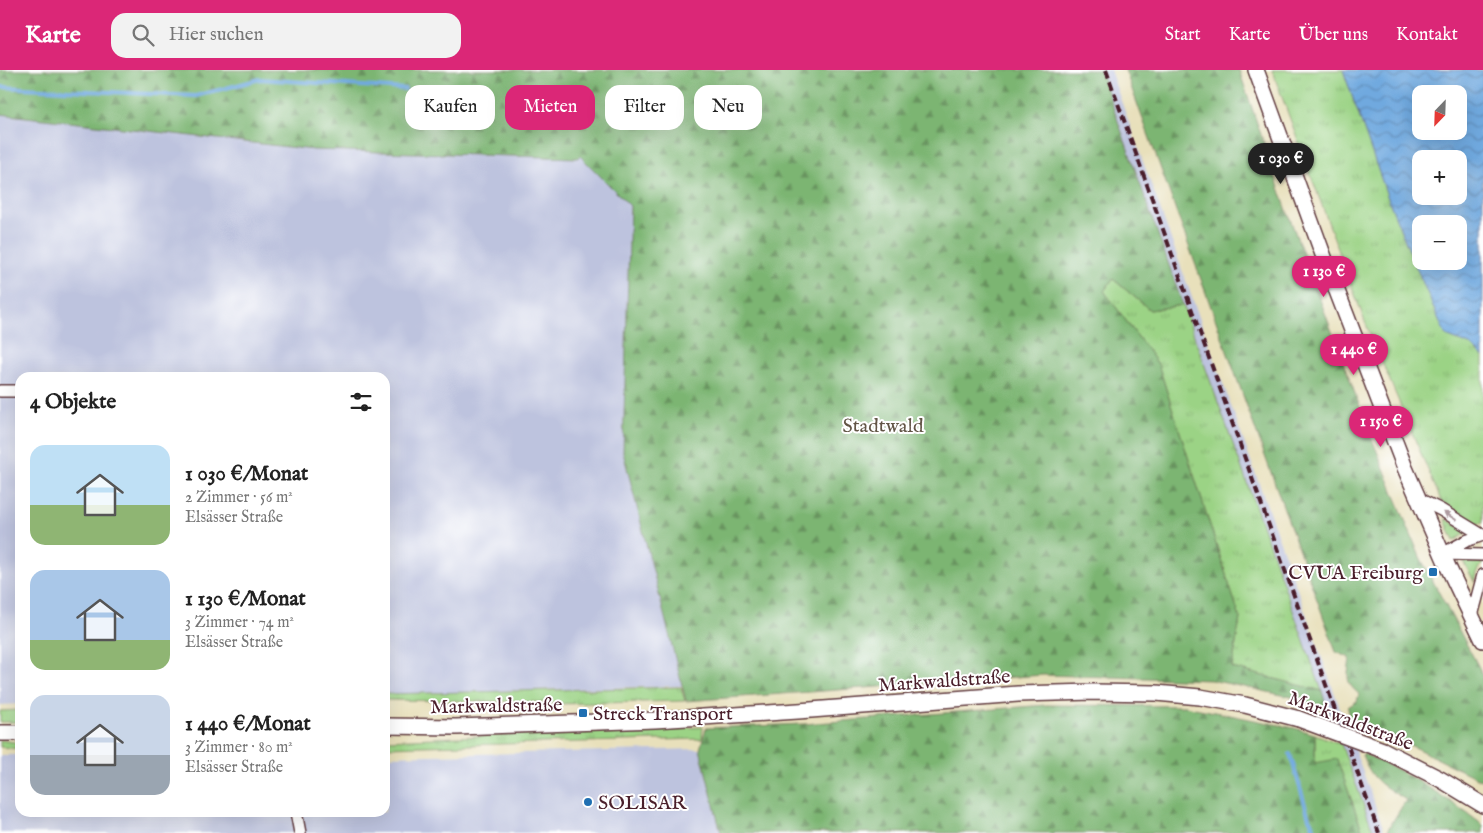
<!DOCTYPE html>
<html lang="de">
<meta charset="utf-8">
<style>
body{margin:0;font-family:"IM FELL English",serif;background:#f2f2f2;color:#222;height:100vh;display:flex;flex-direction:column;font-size:19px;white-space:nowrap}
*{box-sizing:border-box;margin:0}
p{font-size:16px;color:#767676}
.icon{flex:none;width:28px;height:28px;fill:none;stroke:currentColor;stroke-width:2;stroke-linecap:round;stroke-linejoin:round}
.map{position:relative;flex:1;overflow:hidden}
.side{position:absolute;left:15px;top:302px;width:375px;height:445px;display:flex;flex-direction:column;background:#fff;border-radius:15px;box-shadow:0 5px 20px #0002}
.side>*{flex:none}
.hud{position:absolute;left:405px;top:15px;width:475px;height:45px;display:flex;gap:10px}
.needle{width:32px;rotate:203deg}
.tools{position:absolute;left:1412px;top:15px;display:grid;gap:10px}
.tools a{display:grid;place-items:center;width:55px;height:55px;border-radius:10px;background:#fff;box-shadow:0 5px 20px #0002;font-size:25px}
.price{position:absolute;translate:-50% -42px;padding:0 11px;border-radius:18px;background:#db2777;color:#fff;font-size:16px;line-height:32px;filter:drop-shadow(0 1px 2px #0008)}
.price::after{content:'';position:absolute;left:50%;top:30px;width:15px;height:11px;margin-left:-8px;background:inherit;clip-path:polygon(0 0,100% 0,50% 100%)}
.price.selected{background:#222;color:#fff}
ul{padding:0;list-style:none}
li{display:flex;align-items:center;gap:15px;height:125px;padding:0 15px}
li span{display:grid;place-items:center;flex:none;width:140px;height:100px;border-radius:15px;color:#555}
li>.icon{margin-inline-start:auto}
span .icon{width:60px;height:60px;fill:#fffc;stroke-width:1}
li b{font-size:21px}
h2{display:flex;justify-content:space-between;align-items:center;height:60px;padding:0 15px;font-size:21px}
.tag{padding:0 18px;border-radius:15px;background:#fff;box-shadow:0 5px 20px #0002;font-size:18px;line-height:45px}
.tag.selected{background:#db2777;color:#fff}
header{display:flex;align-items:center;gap:30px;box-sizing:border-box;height:70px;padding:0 25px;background:#db2777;color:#fff}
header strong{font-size:24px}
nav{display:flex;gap:28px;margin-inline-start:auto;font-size:18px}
.search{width:350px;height:45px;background:#f2f2f2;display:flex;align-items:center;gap:12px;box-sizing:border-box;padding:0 18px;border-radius:15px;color:#767676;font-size:19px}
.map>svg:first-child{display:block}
.industrial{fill:#bdc3de}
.grass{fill:url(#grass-tufts);stroke:#727958}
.forest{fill:url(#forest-firs);stroke:#636a4e}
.water{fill:url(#water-waves);stroke:#5d6485;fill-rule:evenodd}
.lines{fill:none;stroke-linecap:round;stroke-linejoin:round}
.stream{stroke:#70a9df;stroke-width:4}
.street-casing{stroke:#623c41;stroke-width:14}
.secondary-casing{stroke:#623c41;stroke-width:18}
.street{stroke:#fff;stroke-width:11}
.secondary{stroke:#fff;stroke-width:15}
.rail{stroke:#4a1f2b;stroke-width:4;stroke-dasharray:8 4;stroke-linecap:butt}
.secondary-bridge-casing{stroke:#623c41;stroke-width:18;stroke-linecap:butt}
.secondary-bridge{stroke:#fff;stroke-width:15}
.oneway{fill:#ae9aa0}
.poi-dot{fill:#1f6fb2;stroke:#fff;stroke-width:2}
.labels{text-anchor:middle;stroke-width:4;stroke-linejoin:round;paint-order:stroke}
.park-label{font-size:20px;fill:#625546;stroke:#fff}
.poi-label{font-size:20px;fill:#4a1f2b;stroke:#fff;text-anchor:start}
.street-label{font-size:20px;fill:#4a1f2b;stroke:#fff}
</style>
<header>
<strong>Karte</strong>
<div class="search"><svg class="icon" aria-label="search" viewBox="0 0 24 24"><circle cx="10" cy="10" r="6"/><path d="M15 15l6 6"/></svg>Hier suchen</div>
<nav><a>Start</a><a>Karte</a><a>Über uns</a><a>Kontakt</a></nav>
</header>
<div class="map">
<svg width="1483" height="763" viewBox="0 0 1483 763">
<defs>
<pattern id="grass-tufts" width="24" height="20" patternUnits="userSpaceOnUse" patternTransform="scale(1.25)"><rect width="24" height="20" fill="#9bd385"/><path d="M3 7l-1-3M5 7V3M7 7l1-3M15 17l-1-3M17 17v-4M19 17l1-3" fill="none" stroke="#87b573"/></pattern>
<pattern id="forest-firs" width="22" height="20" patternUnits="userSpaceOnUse" patternTransform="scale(1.25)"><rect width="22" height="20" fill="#7cb572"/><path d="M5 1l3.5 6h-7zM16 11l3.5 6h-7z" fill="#68935e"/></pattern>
<pattern id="water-waves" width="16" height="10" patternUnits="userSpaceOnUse" patternTransform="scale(1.25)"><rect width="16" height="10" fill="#70a9df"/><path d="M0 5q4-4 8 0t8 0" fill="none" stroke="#5e89b5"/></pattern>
</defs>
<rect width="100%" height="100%" fill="#fff"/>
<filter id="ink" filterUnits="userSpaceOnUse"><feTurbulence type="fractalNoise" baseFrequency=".02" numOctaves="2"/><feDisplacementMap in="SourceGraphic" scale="10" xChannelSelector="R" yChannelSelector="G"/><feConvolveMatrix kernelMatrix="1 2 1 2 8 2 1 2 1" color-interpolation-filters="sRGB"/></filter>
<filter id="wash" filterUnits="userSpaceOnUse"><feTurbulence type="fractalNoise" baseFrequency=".0096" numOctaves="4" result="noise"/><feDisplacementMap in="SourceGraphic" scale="20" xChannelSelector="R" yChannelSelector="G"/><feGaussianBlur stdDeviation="1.12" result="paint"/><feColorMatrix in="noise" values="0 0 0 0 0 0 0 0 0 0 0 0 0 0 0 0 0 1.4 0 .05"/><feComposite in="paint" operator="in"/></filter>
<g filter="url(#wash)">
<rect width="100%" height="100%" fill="#e8e0bb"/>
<g class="industrial">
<path d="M1100,0H1110L1385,763H1374L1328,642Z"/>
<path d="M0,44L314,80L578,88L580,86L630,136L623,382L682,616L385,624V308H20V634L0,635Z"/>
<path d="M700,679L721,763H0V685H20V742H385V686Z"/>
</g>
<g class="grass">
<path d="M1272,0H1343L1389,131L1413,190L1446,266L1472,276L1483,287V453L1478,454L1442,433L1365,252Z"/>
<path d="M1113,209L1150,240L1183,235L1322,621L1232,598L1240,548L1158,294L1104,221Z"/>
<path d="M1446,449L1468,462L1454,471L1445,450Z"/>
<path d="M1463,491L1473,493L1483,492L1477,503L1475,513Z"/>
<path d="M681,617L685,631L555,634L535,632L385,630V624Z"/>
<path d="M20,640V652H0V641Z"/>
<path d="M703,657L702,669L385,677V670Z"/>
<path d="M1315,664L1341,674L1374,763H1363L1337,690L1315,694Z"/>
<path d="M0,670L20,673V679L0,677Z"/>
</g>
<g class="forest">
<path d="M0,0H1100L1183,235L1150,240L1113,209L1104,221L1158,294L1240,548L1232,598L1322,621L1328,642L1296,628L1211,610L1043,605L686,631L623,382L630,136L580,86L578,88L314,80L0,44Z"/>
<path d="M1125,0H1239L1285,135L1370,364L1420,487L1483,605V711L1385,663L1349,648L1348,637L1357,631L1359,624C1344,612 1348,606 1350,588L1336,582Z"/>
<path d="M1046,635L1185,636L1294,658L1315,664V693L1337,689L1363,763H721L700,679L706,658L804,654Z"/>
<path d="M1364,684C1407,702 1446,727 1483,755V763H1389L1388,759L1406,730C1382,715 1373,712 1362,685Z"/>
</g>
<path class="water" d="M1343,0H1483V287L1472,276L1446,266L1413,190L1389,131ZM1421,24H1459V61H1421ZM1421,89H1459V126H1421ZM1421,154H1459V191H1421Z"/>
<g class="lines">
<g class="stream">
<path d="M0,17L196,26L260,9L405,19"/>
<path d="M1290,684L1309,748L1317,763"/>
</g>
</g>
</g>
<g filter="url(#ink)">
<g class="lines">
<defs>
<g id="street">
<path d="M0,321H20"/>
<path d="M1417,428L1441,440L1482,465"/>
<path d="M1442,484L1466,471L1483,465"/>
<path d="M1442,484L1483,485"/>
<path d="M1472,546L1483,505"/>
<path d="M296,742L300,763"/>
</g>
<g id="secondary">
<path d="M1256,0L1325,190L1405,398L1448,497L1483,570"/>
<path d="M385,656L456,657L655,650L798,641L1018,624L1093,622L1156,623L1200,627L1245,635L1299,649"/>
<path d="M0,663H20"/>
<path d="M1383,680L1440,709L1483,735"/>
</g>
</defs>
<use href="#street" class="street-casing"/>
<use href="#secondary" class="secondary-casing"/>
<use href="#street" class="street"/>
<use href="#secondary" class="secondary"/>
<path class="rail" d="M1106,0L1379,763"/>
<defs>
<path id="secondary-bridge" d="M1299,649L1383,680"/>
</defs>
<use href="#secondary-bridge" class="secondary-bridge-casing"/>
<use href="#secondary-bridge" class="secondary-bridge"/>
</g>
<defs><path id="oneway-solid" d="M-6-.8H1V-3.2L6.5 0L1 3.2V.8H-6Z" transform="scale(1.25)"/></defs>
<use class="oneway" href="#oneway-solid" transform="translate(1450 446) rotate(-148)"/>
</g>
<g class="poi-dot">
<rect x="1428" y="497" width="10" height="10" rx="2.5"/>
<rect x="578" y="638" width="10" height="10" rx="2.5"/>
<circle cx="588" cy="732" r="5"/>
</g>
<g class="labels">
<g class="park-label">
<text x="883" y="362">Stadtwald</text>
</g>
<g class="poi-label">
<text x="1423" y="509" text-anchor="end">CVUA Freiburg</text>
<text x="593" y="650">Streck Transport</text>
<text x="598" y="739">SOLISAR</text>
</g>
<g class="street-label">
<text transform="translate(944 610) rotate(-4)" y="7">Markwaldstraße</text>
<text transform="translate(496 635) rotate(-1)" y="7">Markwaldstraße</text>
<text transform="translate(1351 650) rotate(21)" y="7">Markwaldstraße</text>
</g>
</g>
</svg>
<div class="tools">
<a><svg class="needle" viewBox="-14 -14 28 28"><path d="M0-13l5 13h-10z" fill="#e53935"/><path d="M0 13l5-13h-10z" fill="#767676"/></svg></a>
<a>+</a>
<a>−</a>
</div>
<b class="price selected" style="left:1281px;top:115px">1 030 €</b>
<b class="price" style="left:1324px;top:228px">1 130 €</b>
<b class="price" style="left:1354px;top:306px">1 440 €</b>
<b class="price" style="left:1381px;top:378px">1 150 €</b>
<div class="hud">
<a class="tag">Kaufen</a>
<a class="tag selected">Mieten</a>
<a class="tag">Filter</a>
<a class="tag">Neu</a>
</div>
<section class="side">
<h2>4 Objekte<svg class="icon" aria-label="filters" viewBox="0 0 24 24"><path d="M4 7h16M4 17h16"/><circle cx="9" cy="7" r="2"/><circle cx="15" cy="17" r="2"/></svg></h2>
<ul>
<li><span style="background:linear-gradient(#bfe0f5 60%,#8fb573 0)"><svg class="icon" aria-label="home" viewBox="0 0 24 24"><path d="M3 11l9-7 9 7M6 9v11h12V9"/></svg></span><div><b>1 030 €/Monat</b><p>2 Zimmer · 56 m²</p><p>Elsässer Straße</p></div></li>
<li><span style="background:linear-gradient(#a9c7e8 70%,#8fb573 0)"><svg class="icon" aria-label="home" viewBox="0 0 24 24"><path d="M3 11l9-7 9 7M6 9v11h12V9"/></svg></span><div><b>1 130 €/Monat</b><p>3 Zimmer · 74 m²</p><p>Elsässer Straße</p></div></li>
<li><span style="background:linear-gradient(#c9d6e8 60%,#9aa5b1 0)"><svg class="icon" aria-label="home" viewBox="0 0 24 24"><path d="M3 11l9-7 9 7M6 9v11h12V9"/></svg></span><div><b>1 440 €/Monat</b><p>3 Zimmer · 80 m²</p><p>Elsässer Straße</p></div></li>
</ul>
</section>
</div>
